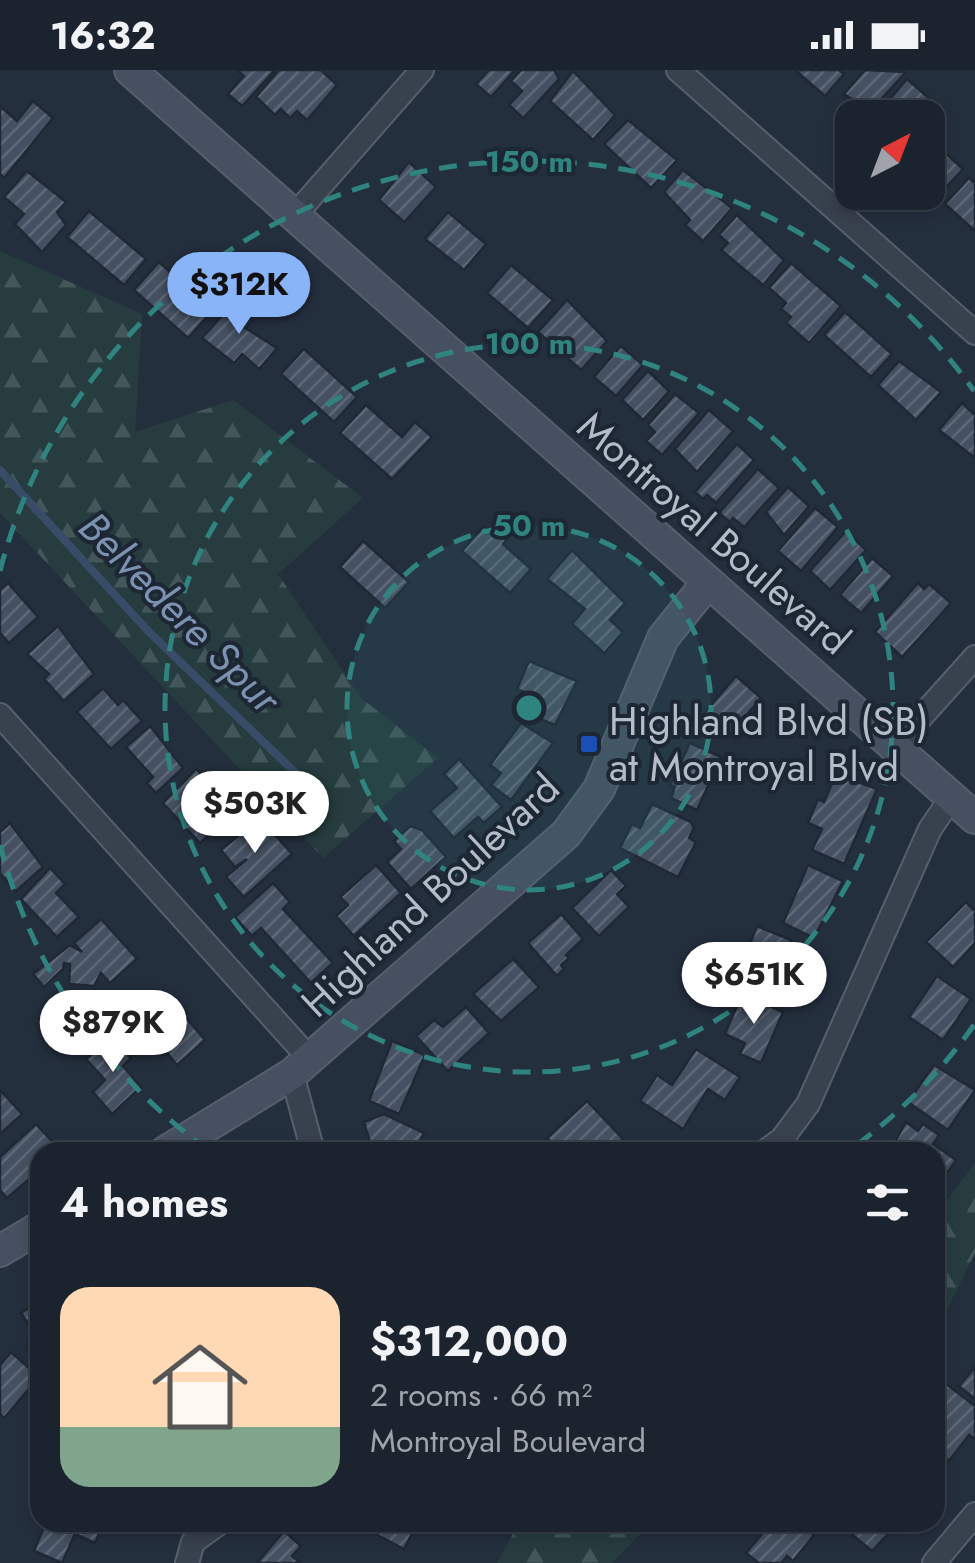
<!DOCTYPE html>
<meta charset="utf-8">
<style>
body{margin:0;font-family:Jost,sans-serif;background:#242b36;color:#f1f3f6;height:100vh;display:flex;flex-direction:column;font-size:38px;white-space:nowrap}
*{box-sizing:border-box;margin:0}
p{font-size:32px;color:#a0a4aa}
.icon{flex:none;width:55px;height:55px;fill:none;stroke:currentColor;stroke-width:2;stroke-linecap:round;stroke-linejoin:round}
.map{position:relative;flex:1;overflow:hidden}
.drawer{position:absolute;left:30px;top:1072px;width:915px;height:390px;display:flex;flex-direction:column;background:#1b232e;border-radius:30px;box-shadow:0 5px 15px #0003,0 0 0 2px #39404a}
.drawer>*{flex:none}
.needle{width:65px;rotate:42deg}
.fabs{position:absolute;left:835px;top:30px;display:grid;gap:20px}
.fabs a{display:grid;place-items:center;width:110px;height:110px;border-radius:20px;background:#1b232e;box-shadow:0 5px 15px #0003,0 0 0 2px #39404a;font-size:50px}
.price{position:absolute;translate:-50% -85px;padding:0 22px;border-radius:35px;background:#fff;color:#222;font-size:32px;line-height:65px;filter:drop-shadow(0 2px 5px #0008)}
.price::after{content:'';position:absolute;left:50%;top:60px;width:30px;height:22px;margin-left:-15px;background:inherit;clip-path:polygon(0 0,100% 0,50% 100%)}
.price.selected{background:#8ab4f8;color:#111}
ul{padding:0;list-style:none}
li{display:flex;align-items:center;gap:30px;height:250px;padding:0 30px}
li+li{border-top:2px solid #39404a}
li span{display:grid;place-items:center;flex:none;width:280px;height:200px;border-radius:30px;color:#555}
li>.icon{margin-inline-start:auto}
span .icon{width:120px;height:120px;fill:#fffc;stroke-width:1}
li b{font-size:42px}
h2{display:flex;justify-content:space-between;align-items:center;height:120px;padding:0 30px;font-size:42px}
.status{display:flex;justify-content:space-between;align-items:center;height:70px;padding:0 50px;background:#1b232e;direction:ltr}
.status svg{height:28px;fill:currentColor}
.map>svg:first-child{display:block}
.forest{fill:url(#forest-firs)}
.lines{fill:none;stroke-linecap:round;stroke-linejoin:round}
.stream{stroke:#394c67;stroke-width:8}
.building{fill:url(#building-hatch);stroke:#1f2835;stroke-width:2.5}
.street-casing{stroke:#565f6c;stroke-width:26}
.secondary-casing{stroke:#565f6c;stroke-width:34}
.street{stroke:#38414e;stroke-width:22}
.secondary{stroke:#465061;stroke-width:30}
.ring{fill:none;stroke:#308480;stroke-width:5;stroke-dasharray:18 12}
.transit-dot{fill:#1a4fb4;stroke:#1d2633;stroke-width:4}
.labels{text-anchor:middle;stroke-width:8;stroke-linejoin:round;paint-order:stroke}
.street-label{font-size:40px;fill:#b4bcc9;stroke:#1d2633}
.poi-label{font-size:40px;fill:#b4bcc9;stroke:#1d2633;text-anchor:start}
.water-label{font-size:42px;font-style:italic;fill:#7c92b1;stroke:#1d2633}
.centre{fill:#308480;stroke:#1d2633;stroke-width:5}
.ring-label{font-size:30px;text-anchor:middle;font-weight:bold;fill:#308480;stroke:#1d2633;stroke-width:8;stroke-linejoin:round;paint-order:stroke}
</style>
<div class="status"><b>16:32</b><svg viewBox="0 0 49 12"><path d="M0 12V9h3v3zM5 12V6h3v6zM10 12V3h3v9zM15 12V0h3v12zM26 1h20v11H26zM47 4h2v5h-2z"/></svg></div>
<div class="map">
<svg width="975" height="1493" viewBox="0 0 975 1493">
<defs>
<pattern id="forest-firs" width="22" height="20" patternUnits="userSpaceOnUse" patternTransform="scale(2.5)"><rect width="22" height="20" fill="#263c3f"/><path d="M5 1l3.5 6h-7zM16 11l3.5 6h-7z" fill="#435659"/></pattern>
<pattern id="building-hatch" width="6" height="6" patternUnits="userSpaceOnUse" patternTransform="scale(2.5)"><rect width="6" height="6" fill="#455162"/><path d="M-1 1l2-2M0 6l6-6M5 7l2-2" fill="none" stroke="#5d6877"/></pattern>
</defs>
<rect width="100%" height="100%" fill="#242f3e"/>
<g class="forest">
<path d="M0,181L142,244L135,362L233,330L363,428L278,504L361,628L438,688L323,788L0,443Z"/>
<path d="M975,1093V1183L935,1264V1145Z"/>
<path d="M519,1453V1452L651,1453L612,1493H497Z"/>
</g>
<g class="lines">
<path class="stream" d="M0,400L148,561L303,710L322,722"/>
</g>
<g class="building">
<path d="M237,0H275L242,36L228,24L244,6Z"/>
<path d="M279,0H321L337,15L307,50L297,41L290,48L281,39L275,45L256,27Z"/>
<path d="M489,0H515L491,27L476,14Z"/>
<path d="M521,0H554L559,9L523,48L509,35L522,21L511,11Z"/>
<path d="M795,0H839L844,4L825,26Z"/>
<path d="M865,0L906,2L870,41L844,24Z"/>
<path d="M573,1L615,45L593,70L550,31Z"/>
<path d="M907,9L930,29L914,48H874Z"/>
<path d="M33,31L53,48L4,108L0,104V36L17,51Z"/>
<path d="M628,50L677,90L651,118L604,74Z"/>
<path d="M928,67L963,99L939,125L928,115Z"/>
<path d="M409,92L436,117L404,152L379,130Z"/>
<path d="M683,100L732,138L703,171L685,155L690,150L664,122Z"/>
<path d="M27,101L66,132L57,142L66,155L42,182L15,154L24,144L4,127Z"/>
<path d="M969,108L975,113V161L945,134Z"/>
<path d="M89,141L146,189L124,215L67,167Z"/>
<path d="M448,142L486,174L464,200L425,169Z"/>
<path d="M737,145L784,190L763,215L721,180L728,173L719,165Z"/>
<path d="M195,181L218,202L202,213L222,230L188,268L134,220L159,192L190,220L197,212L180,198Z"/>
<path d="M791,193L841,236L809,273L786,253L791,247L781,239L786,233L769,218Z"/>
<path d="M511,195L553,230L528,258L487,223Z"/>
<path d="M238,228L255,242L242,256L277,278L259,299L242,284L234,293L202,268Z"/>
<path d="M567,230L607,271L581,300L538,262Z"/>
<path d="M845,242L892,284L871,307L824,265Z"/>
<path d="M621,276L643,295L616,326L594,307Z"/>
<path d="M304,279L357,327L334,352L281,304Z"/>
<path d="M899,291L941,322L916,350L878,315Z"/>
<path d="M648,301L669,321L643,350L622,330Z"/>
<path d="M675,324L699,343L662,385L646,371L655,362L648,355Z"/>
<path d="M962,333L975,345V388L939,360Z"/>
<path d="M366,335L402,367L415,352L432,367L392,409L340,363Z"/>
<path d="M709,340L733,361L697,402L675,379Z"/>
<path d="M737,374L754,390L716,433L707,425L703,429L695,422Z"/>
<path d="M758,399L779,418L744,457L733,448L730,452L719,443Z"/>
<path d="M788,417L809,436L784,465L766,442Z"/>
<path d="M815,438L838,457L801,501L778,481Z"/>
<path d="M484,456L494,465L499,459L508,468L503,474L531,499L510,523L462,481Z"/>
<path d="M846,461L866,480L830,520L810,501Z"/>
<path d="M363,471L409,512L385,538L340,497Z"/>
<path d="M572,480L625,533L610,550L623,562L604,583L572,554L585,539L547,509Z"/>
<path d="M872,488L893,506L861,543L840,525Z"/>
<path d="M8,513L38,547L9,573L0,563V520Z"/>
<path d="M918,513L924,519L929,514L951,533L902,587L875,562Z"/>
<path d="M58,556L94,604L64,631L44,609L49,604L27,584Z"/>
<path d="M529,591L577,611L555,655L521,641L528,624L517,619Z"/>
<path d="M736,606L761,628L726,669L701,647Z"/>
<path d="M103,618L118,635L123,630L142,651L111,679L77,642Z"/>
<path d="M521,653L553,673L511,730L491,715L501,703L490,695Z"/>
<path d="M150,656L183,698L156,723L147,713L153,707L126,677Z"/>
<path d="M690,673L721,687L697,740L671,728L675,717L670,715Z"/>
<path d="M459,689L502,737L484,753L478,747L454,768L430,741L457,718L444,704Z"/>
<path d="M196,699L225,726L216,743L224,751L200,773L163,733Z"/>
<path d="M836,704L877,719L844,794L812,780L822,759L808,753L818,729L824,732Z"/>
<path d="M652,734L691,752L694,758L689,768L696,772L678,807L620,778L632,754L640,758Z"/>
<path d="M260,748L292,784L244,827L226,807L247,789L235,797L221,780Z"/>
<path d="M10,753L43,797L16,821L0,803V762Z"/>
<path d="M410,756L422,760L446,787L411,819L387,792L401,779L394,771Z"/>
<path d="M376,795L401,823L354,866L336,846L348,835L340,827Z"/>
<path d="M808,795L843,811L814,868L783,853Z"/>
<path d="M50,798L65,814L56,823L79,847L57,867L21,829Z"/>
<path d="M611,800L626,816L617,824L629,837L599,866L572,838Z"/>
<path d="M273,813L290,832L283,839L333,893L311,913L261,858L252,866L235,847Z"/>
<path d="M966,832L975,841V873L953,897L926,872Z"/>
<path d="M561,844L583,869L566,885L569,888L561,895L564,899L557,906L528,873Z"/>
<path d="M101,849L137,889L110,913L101,903L94,916L69,914L70,894L64,893L63,899L44,917L33,904L70,875L82,882L74,873Z"/>
<path d="M757,856L791,870L779,899L798,906L788,931L737,907Z"/>
<path d="M513,889L539,917L501,951L473,924Z"/>
<path d="M937,906L971,929L943,970L909,947Z"/>
<path d="M742,924L783,942L761,993L740,984L745,973L725,964Z"/>
<path d="M170,929L205,970L177,995L143,954Z"/>
<path d="M466,937L489,963L448,1001L416,966L434,950L443,957Z"/>
<path d="M111,966L131,988L123,996L141,1017L112,1044L93,1022L105,1010L86,989Z"/>
<path d="M392,971L425,985L399,1044L369,1031Z"/>
<path d="M696,979L740,1007L725,1030L708,1019L683,1059L640,1031L657,1005L672,1015Z"/>
<path d="M934,995L975,1020L948,1060L908,1032Z"/>
<path d="M0,1020L22,1044L0,1064Z"/>
<path d="M587,1031L623,1069L608,1082H588L584,1078L579,1082H561L547,1068Z"/>
<path d="M384,1044L424,1063L414,1082H373L364,1052Z"/>
<path d="M906,1052L918,1061L923,1054L939,1065L933,1074L956,1090L941,1112L935,1107V1082H889Z"/>
<path d="M36,1054L59,1079L40,1082V1100L7,1128L0,1120V1087Z"/>
<path d="M40,1230V1291L27,1279L34,1271L28,1267L33,1261L21,1243Z"/>
<path d="M11,1282L39,1307L4,1348L0,1344V1295Z"/>
<path d="M975,1297V1329L959,1316Z"/>
<path d="M945,1313L975,1336V1369L969,1365L949,1391L935,1378V1326Z"/>
<path d="M935,1393L946,1402L935,1416Z"/>
<path d="M46,1452H104L95,1473L75,1464L62,1493L34,1481Z"/>
<path d="M369,1452H414L417,1454L404,1479L366,1459Z"/>
<path d="M759,1452H798L814,1465L793,1491L787,1486L781,1493H759L746,1483L762,1464L755,1458Z"/>
<path d="M845,1452H899L872,1481L842,1456Z"/>
<path d="M284,1461L301,1476L292,1486L300,1493H257Z"/>
</g>
<g class="lines">
<defs>
<g id="street">
<path d="M678,0L975,263"/>
<path d="M295,145L422,0"/>
<path d="M0,645L310,989"/>
<path d="M895,676L975,587"/>
<path d="M292,1004L313,1082"/>
<path d="M764,1082L782,1069L808,1034L930,759L952,727"/>
<path d="M187,1493L193,1472L221,1452"/>
<path d="M934,1493L975,1444"/>
</g>
<g id="secondary">
<path d="M130,0L975,748"/>
<path d="M165,1082L292,1004L566,764L599,719L663,568L708,512"/>
<path d="M0,1181L40,1157"/>
</g>
</defs>
<use href="#street" class="street-casing"/>
<use href="#secondary" class="secondary-casing"/>
<use href="#street" class="street"/>
<use href="#secondary" class="secondary"/>
</g>
<circle cx="529" cy="638" r="182" fill="#308480" fill-opacity=".12"/>
<g class="ring">
<circle cx="529" cy="638" r="182"/>
<circle cx="529" cy="638" r="364"/>
<path d="M974 955A546 546 0 0 1 850 1080M208 1080A546 546 0 0 1 0 775M0 501A546 546 0 0 1 974 321"/>
</g>
<rect class="transit-dot" x="579" y="664" width="20" height="20" rx="5"/>
<g class="labels">
<g class="street-label">
<text transform="translate(714 463) rotate(41)" y="14">Montroyal Boulevard</text>
<text transform="translate(430 825) rotate(-43)" y="14">Highland Boulevard</text>
</g>
<g class="poi-label">
<text x="609" y="665">Highland Blvd (SB)<tspan x="609" dy="46">at Montroyal Blvd</tspan></text>
</g>
<g class="water-label">
<text transform="translate(180 542) rotate(45)" y="15">Belvedere Spur</text>
</g>
</g>
<circle cx="529" cy="638" r="15" class="centre"/>
<g class="ring-label">
<text x="529" y="102">150 m</text>
<text x="529" y="284">100 m</text>
<text x="529" y="466">50 m</text>
</g>
</svg>
<div class="fabs">
<a><svg class="needle" viewBox="-14 -14 28 28"><path d="M0-13l5 13h-10z" fill="#e53935"/><path d="M0 13l5-13h-10z" fill="#a0a4aa"/></svg></a>
</div>
<b class="price selected" style="left:239px;top:267px">$312K</b>
<b class="price" style="left:255px;top:786px">$503K</b>
<b class="price" style="left:754px;top:957px">$651K</b>
<b class="price" style="left:113px;top:1005px">$879K</b>
<section class="drawer">
<h2>4 homes<svg class="icon" aria-label="filters" viewBox="0 0 24 24"><path d="M4 7h16M4 17h16"/><circle cx="9" cy="7" r="2"/><circle cx="15" cy="17" r="2"/></svg></h2>
<ul>
<li><span style="background:linear-gradient(#ffd9b3 70%,#7fa58c 0)"><svg class="icon" aria-label="home" viewBox="0 0 24 24"><path d="M3 11l9-7 9 7M6 9v11h12V9"/></svg></span><div><b>$312,000</b><p>2 rooms · 66 m²</p><p>Montroyal Boulevard</p></div></li>
</ul>
</section>
</div>
